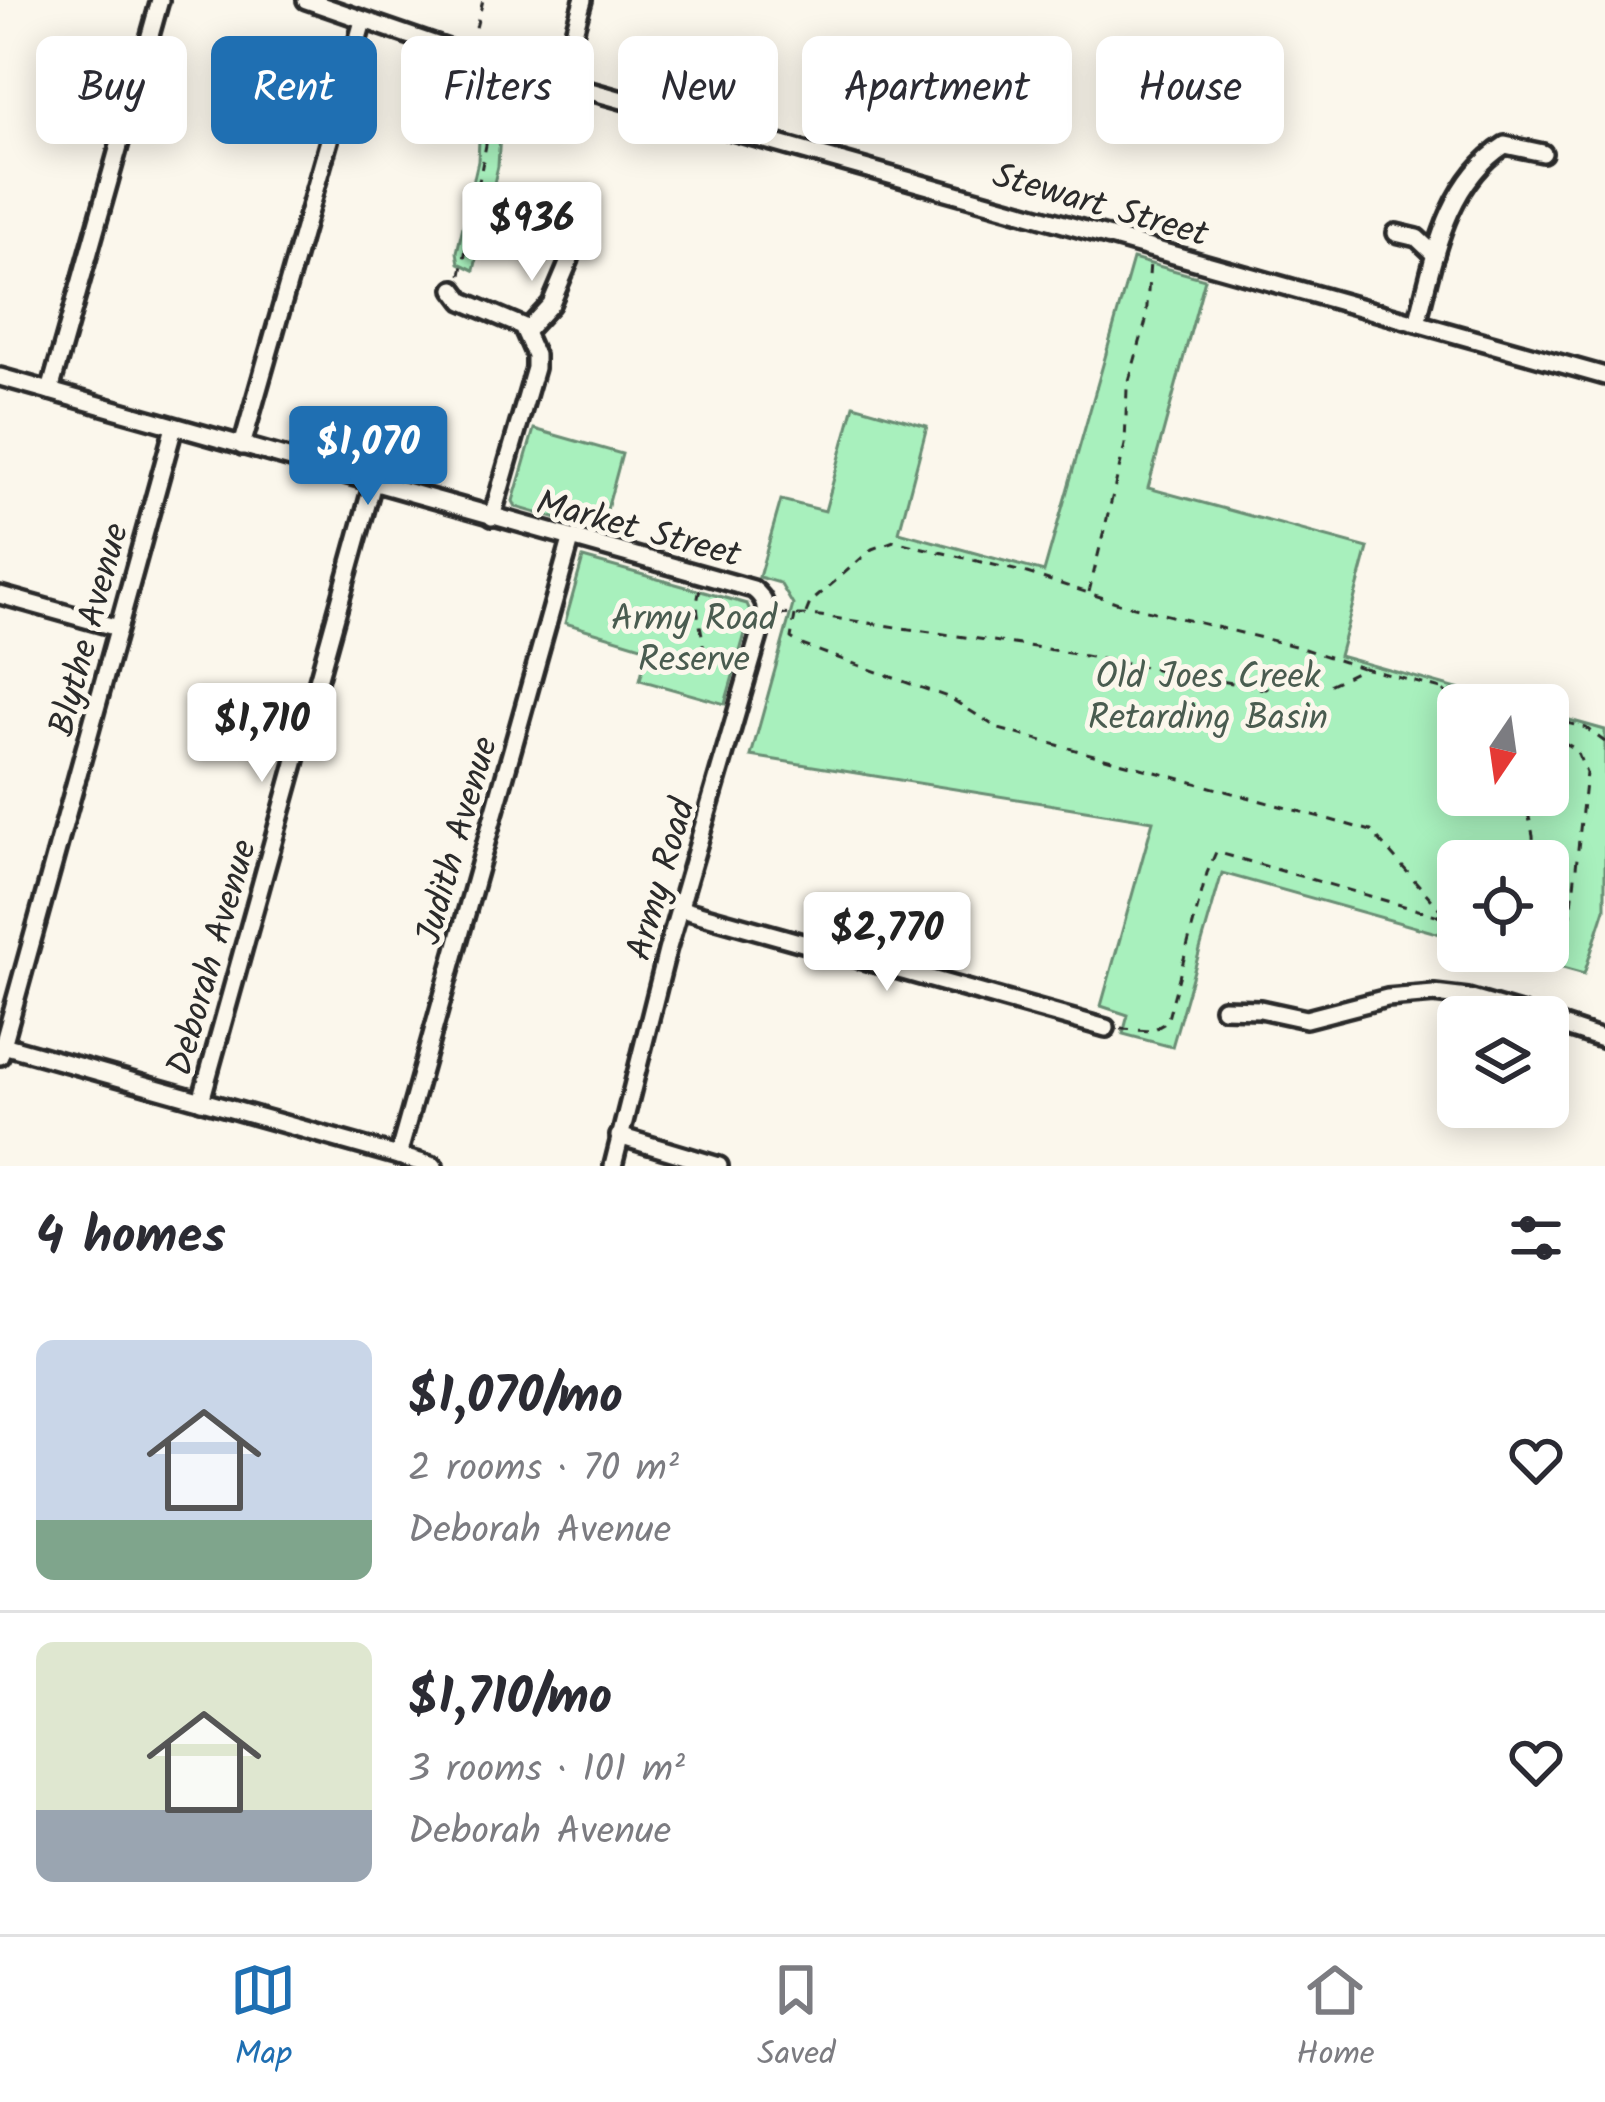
<!DOCTYPE html>
<meta charset="utf-8">
<style>
body{margin:0;font-family:Kalam,sans-serif;background:#f2f2f3;color:#2b2b33;height:100vh;display:flex;flex-direction:column;font-size:45px;white-space:nowrap}
*{box-sizing:border-box;margin:0}
p{font-size:39px;color:#7c7c81}
.icon{flex:none;width:66px;height:66px;fill:none;stroke:currentColor;stroke-width:2;stroke-linecap:round;stroke-linejoin:round}
.map{position:relative;height:1166px;overflow:hidden}
.side{display:flex;flex-direction:column;background:#fff;flex:1}
.side>*{flex:none}
.top-card{position:absolute;left:36px;top:36px;width:1533px;height:108px;display:flex;gap:24px}
.needle{width:78px;rotate:193deg}
.fabs{position:absolute;left:1437px;top:684px;display:grid;gap:24px}
.fabs a{display:grid;place-items:center;width:132px;height:132px;border-radius:18px;background:#fff;box-shadow:0 6px 30px #0003;font-size:60px}
.price{position:absolute;translate:-50% -102px;padding:0 27px;border-radius:12px;background:#fff;color:#222;font-size:39px;line-height:78px;filter:drop-shadow(0 3px 6px #0008)}
.price::after{content:'';position:absolute;left:50%;top:72px;width:36px;height:27px;margin-left:-18px;background:inherit;clip-path:polygon(0 0,100% 0,50% 100%)}
.price.on{background:#1f6fb2;color:#fff}
ul{padding:0;list-style:none}
li{display:flex;align-items:center;gap:36px;height:300px;padding:0 36px}
li+li{border-top:3px solid #e1e1e2}
li span{display:grid;place-items:center;flex:none;width:336px;height:240px;border-radius:18px;color:#555}
li>.icon{margin-inline-start:auto}
span .icon{width:144px;height:144px;fill:#fffc;stroke-width:1}
li b{font-size:51px}
h2{display:flex;justify-content:space-between;align-items:center;height:144px;padding:0 36px;font-size:51px}
.pill{padding:0 42px;border-radius:18px;background:#fff;box-shadow:0 6px 30px #0003;font-size:42px;line-height:108px}
.pill.on{background:#1f6fb2;color:#fff}
.menu{display:flex;justify-content:space-around;align-items:center;height:168px;border-top:3px solid #e1e1e2;background:#fff;font-size:33px;color:#7c7c81}
.menu a{display:grid;justify-items:center;gap:6px}
.menu .on{color:#1f6fb2}
.map>svg:first-child{display:block}
.green{fill:#a8f0bd;stroke:#6a8e74;stroke-width:3}
.lines{fill:none;stroke-linecap:round;stroke-linejoin:round}
.minor-casing{stroke:#2b2b2b;stroke-width:24}
.path{stroke:#2b2b2b;stroke-width:3;stroke-dasharray:9 9;stroke-linecap:butt}
.minor{stroke:#fbf7ec;stroke-width:15}
.labels{text-anchor:middle;stroke-width:10;stroke-linejoin:round;paint-order:stroke}
.street-label{font-size:36px;fill:#2b2b2b;stroke:#fbf7ec}
.park-label{font-size:36px;fill:#4a5c50;stroke:#fbf7ec}
</style>
<div class="map">
<svg width="1605" height="1166" viewBox="0 0 1605 1166">
<rect width="100%" height="100%" fill="#fbf7ec"/>
<filter id="ink" filterUnits="userSpaceOnUse"><feTurbulence type="fractalNoise" baseFrequency=".00833" numOctaves="2"/><feDisplacementMap in="SourceGraphic" scale="24" xChannelSelector="R" yChannelSelector="G"/><feConvolveMatrix kernelMatrix="1 2 1 2 8 2 1 2 1" color-interpolation-filters="sRGB"/></filter>
<g filter="url(#ink)">
<g class="green">
<path d="M482,75L503,81L498,166L474,270L459,263L457,252L478,161Z"/>
<path d="M1133,259L1205,279L1148,488L1368,548L1339,656L1514,705H1458V795H1548V714L1605,730V909L1584,974L1501,951H1548V861H1458V939L1222,873L1172,1047L1123,1034L1128,1015L1101,1006L1153,821L751,756L793,605L780,583L759,577L781,500L825,511L854,405L927,426L899,532L1044,572Z"/>
<path d="M534,429L622,454L601,532L516,507L513,501Z"/>
<path d="M583,558L747,604L751,613L725,704L640,680L648,648L565,623Z"/>
</g>
<g class="lines">
<defs>
<g id="minor">
<path d="M306,0L480,60L1605,376"/>
<path d="M560,82L583,0"/>
<path d="M1396,233L1417,238L1435,255"/>
<path d="M454,289L463,301L522,326L535,355V368L492,517"/>
<path d="M1417,323C1434,260 1445,183 1505,145L1543,153"/>
<path d="M526,331L551,304L570,259"/>
<path d="M0,377L753,589C766,599 767,607 763,622L667,951L613,1166"/>
<path d="M50,391L160,0"/>
<path d="M242,446L363,21"/>
<path d="M0,595L118,628"/>
<path d="M681,909L1106,1028"/>
<path d="M1223,1008L1260,1009L1306,1019L1387,998L1434,994L1468,998L1534,1017"/>
<path d="M1548,1021L1605,1040"/>
<path d="M3,1045L434,1166"/>
<path d="M0,1056L174,427"/>
<path d="M201,1101L373,483"/>
<path d="M619,1136L719,1166"/>
<path d="M398,1156L571,540"/>
</g>
</defs>
<use href="#minor" class="minor-casing"/>
<g class="path">
<path d="M476,45L474,36L483,0"/>
<path d="M461,275L486,145L484,78"/>
<path d="M700,590C692,613 705,630 703,653"/>
<path d="M1089,592L1125,445L1127,388L1146,321L1150,262"/>
<path d="M806,613L810,603L872,549L894,541L1027,573L1122,604L1295,646L1362,668"/>
<path d="M779,614L820,616L1041,648L1265,689L1283,684L1329,685L1364,668L1500,705"/>
<path d="M795,615L791,638L802,645L950,698L999,729L1371,831L1448,918L1458,922"/>
<path d="M680,651L719,656L737,662"/>
<path d="M1444,691L1458,705"/>
<path d="M1548,718L1586,728L1605,742V751"/>
<path d="M1548,734L1576,749L1586,773L1571,915L1548,933"/>
<path d="M1524,795L1533,835L1534,861"/>
<path d="M1121,1029L1151,1031L1167,1022L1207,873L1216,852L1446,918"/>
</g>
<use href="#minor" class="minor"/>
</g>
</g>
<g class="labels">
<g class="street-label">
<text transform="translate(1101 203) rotate(16)" y="13">Stewart Street</text>
<text transform="translate(639 527) rotate(15)" y="13">Market Street</text>
<text transform="translate(87 629) rotate(-75)" y="13">Blythe Avenue</text>
<text transform="translate(455 840) rotate(-74)" y="13">Judith Avenue</text>
<text transform="translate(659 879) rotate(-74)" y="13">Army Road</text>
<text transform="translate(210 957) rotate(-74)" y="13">Deborah Avenue</text>
</g>
<g class="park-label">
<text x="694" y="630">Army Road<tspan x="694" dy="41">Reserve</tspan></text>
<text x="1208" y="688">Old Joes Creek<tspan x="1208" dy="41">Retarding Basin</tspan></text>
</g>
</g>
</svg>
<div class="fabs">
<a><svg class="needle" viewBox="-14 -14 28 28"><path d="M0-13l5 13h-10z" fill="#e53935"/><path d="M0 13l5-13h-10z" fill="#7c7c81"/></svg></a>
<a><svg class="icon" aria-label="locate" viewBox="0 0 24 24"><circle cx="12" cy="12" r="6"/><path d="M12 2v4M12 18v4M2 12h4M18 12h4"/></svg></a>
<a><svg class="icon" aria-label="layers" viewBox="0 0 24 24"><path d="M12 4l9 5-9 5-9-5zM3 14l9 5 9-5"/></svg></a>
</div>
<b class="price" style="left:532px;top:284px">$936</b>
<b class="price on" style="left:368px;top:508px">$1,070</b>
<b class="price" style="left:262px;top:785px">$1,710</b>
<b class="price" style="left:887px;top:994px">$2,770</b>
<div class="top-card">
<a class="pill">Buy</a>
<a class="pill on">Rent</a>
<a class="pill">Filters</a>
<a class="pill">New</a>
<a class="pill">Apartment</a>
<a class="pill">House</a>
</div>
</div>
<section class="side">
<h2>4 homes<svg class="icon" aria-label="filters" viewBox="0 0 24 24"><path d="M4 7h16M4 17h16"/><circle cx="9" cy="7" r="2"/><circle cx="15" cy="17" r="2"/></svg></h2>
<ul>
<li><span style="background:linear-gradient(#c9d6e8 75%,#7fa58c 0)"><svg class="icon" aria-label="home" viewBox="0 0 24 24"><path d="M3 11l9-7 9 7M6 9v11h12V9"/></svg></span><div><b>$1,070/mo</b><p>2 rooms · 70 m²</p><p>Deborah Avenue</p></div><svg class="icon" aria-label="heart" viewBox="0 0 24 24"><path d="M12 20l-8-8c-3-5 5-10 8-4 3-6 11-1 8 4z"/></svg></li>
<li><span style="background:linear-gradient(#dfe7d0 70%,#9aa5b1 0)"><svg class="icon" aria-label="home" viewBox="0 0 24 24"><path d="M3 11l9-7 9 7M6 9v11h12V9"/></svg></span><div><b>$1,710/mo</b><p>3 rooms · 101 m²</p><p>Deborah Avenue</p></div><svg class="icon" aria-label="heart" viewBox="0 0 24 24"><path d="M12 20l-8-8c-3-5 5-10 8-4 3-6 11-1 8 4z"/></svg></li>
</ul>
</section>
<nav class="menu">
<a class="on"><svg class="icon" aria-label="map" viewBox="0 0 24 24"><path d="M3 6l6-2 6 2 6-2v14l-6 2-6-2-6 2zM9 4v14M15 6v14"/></svg>Map</a>
<a><svg class="icon" aria-label="saved" viewBox="0 0 24 24"><path d="M7 4h10v16l-5-4-5 4z"/></svg>Saved</a>
<a><svg class="icon" aria-label="home" viewBox="0 0 24 24"><path d="M3 11l9-7 9 7M6 9v11h12V9"/></svg>Home</a>
</nav>
